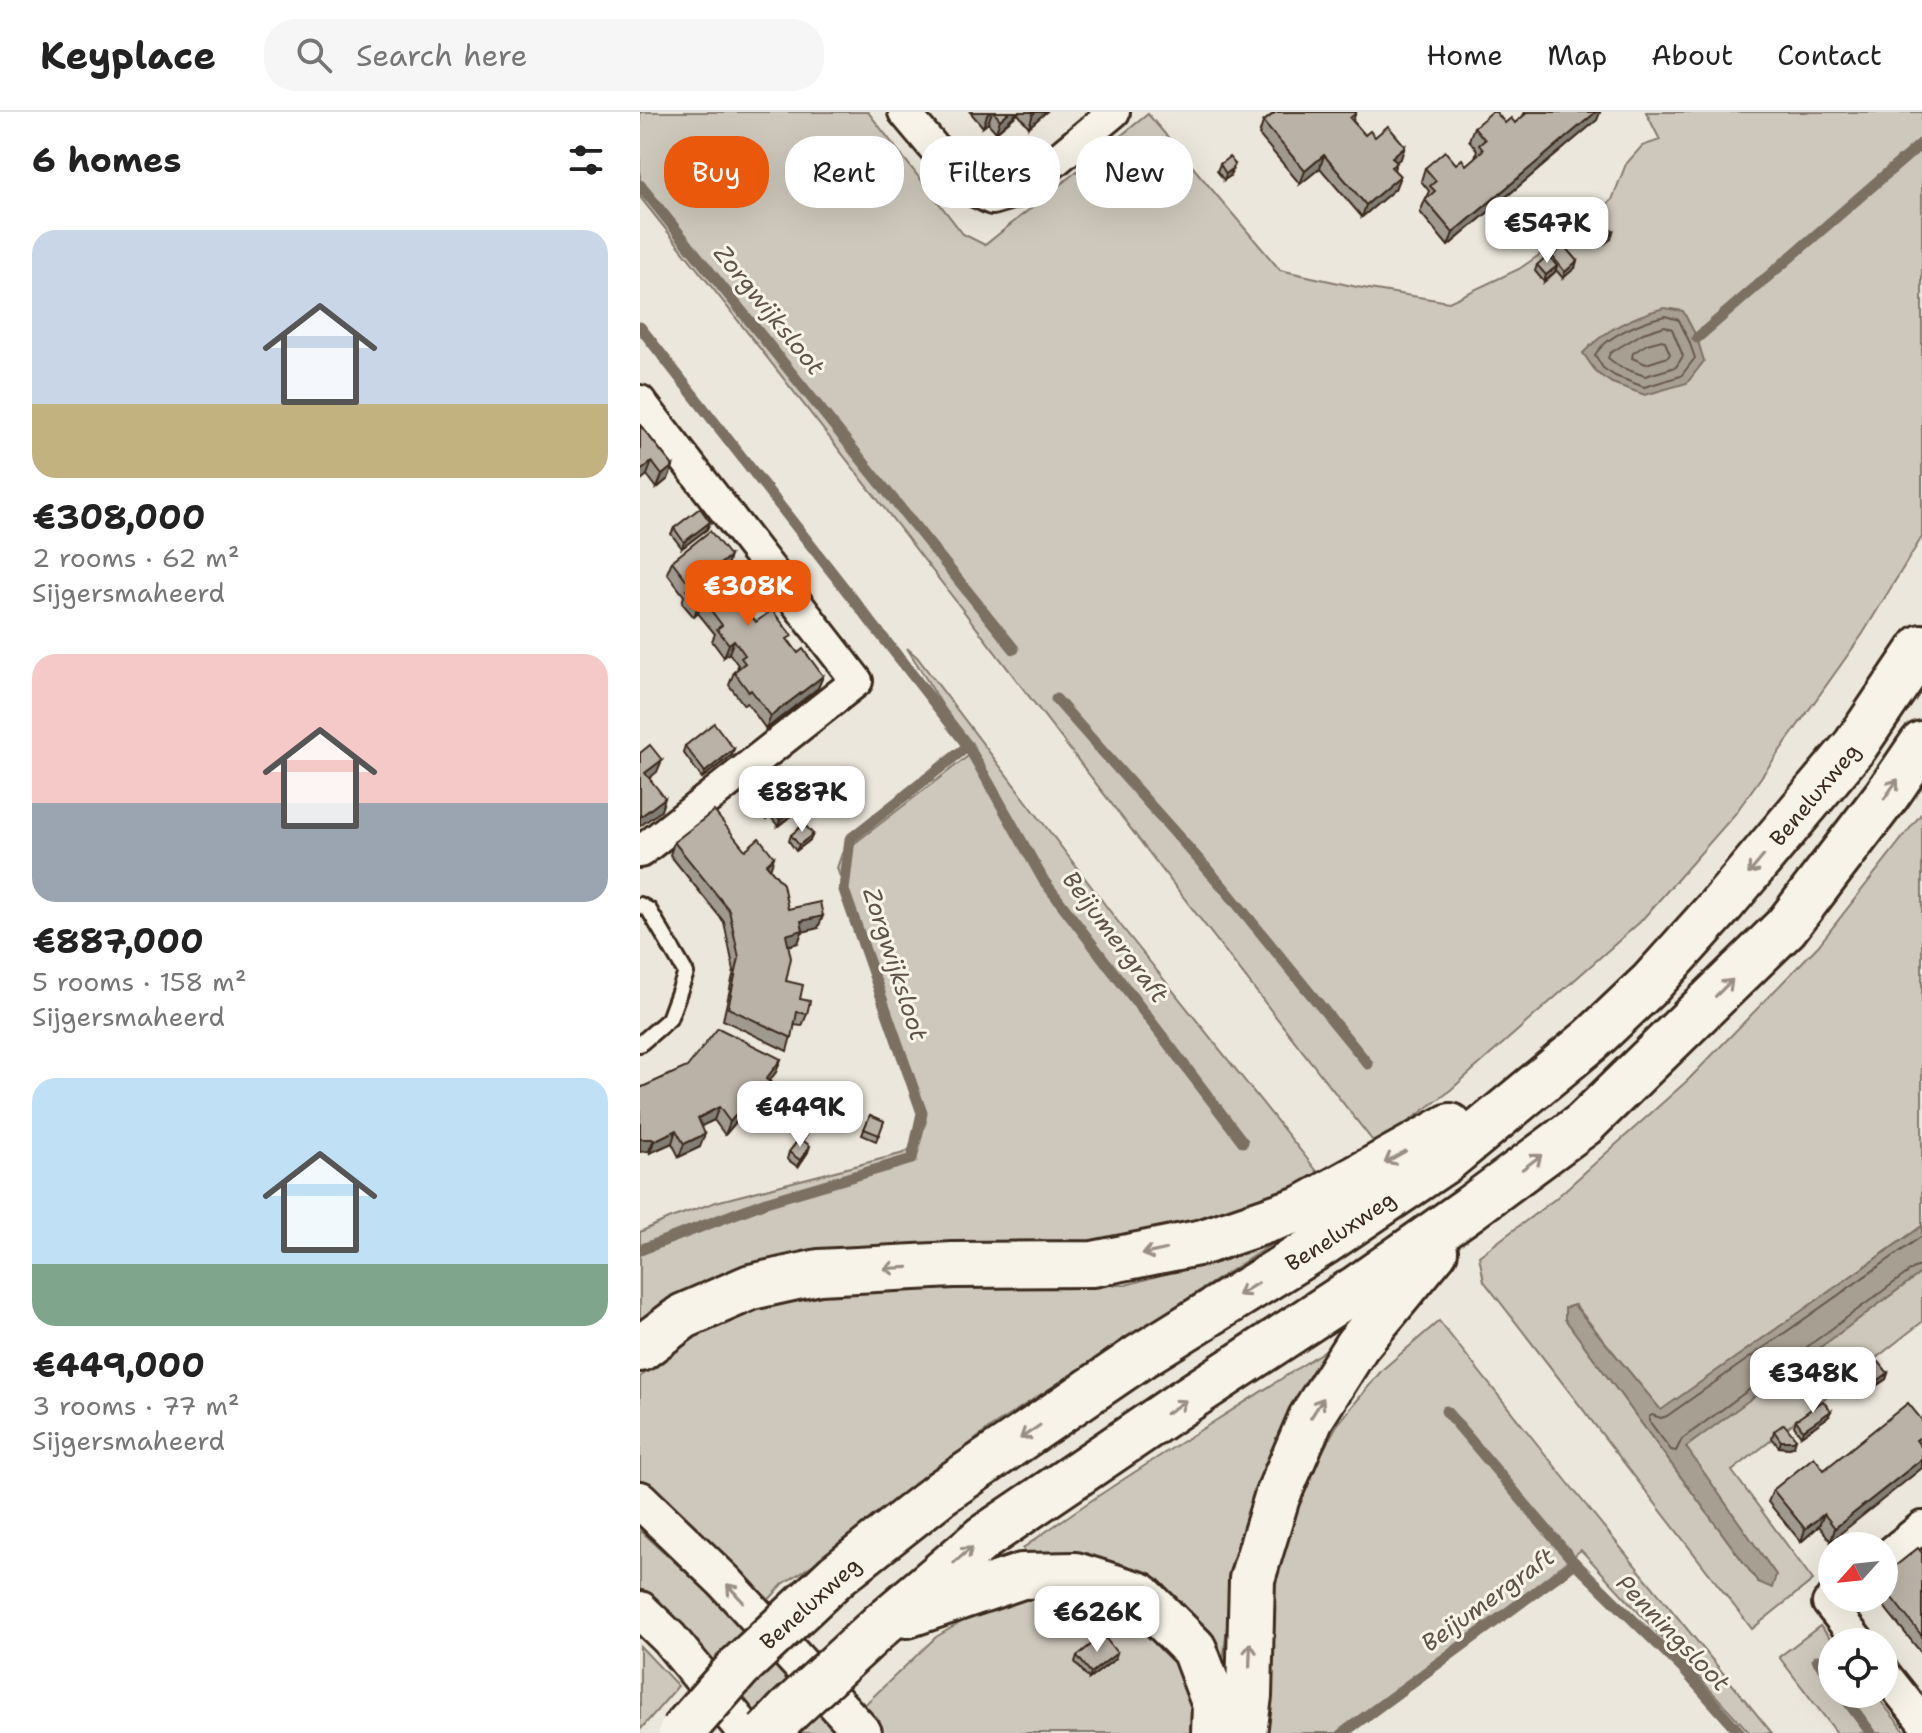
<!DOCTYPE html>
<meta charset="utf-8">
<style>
body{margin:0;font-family:"Shantell Sans",sans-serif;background:#f6f6f6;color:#222;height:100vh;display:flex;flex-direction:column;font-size:30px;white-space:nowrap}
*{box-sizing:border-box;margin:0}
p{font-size:26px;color:#767676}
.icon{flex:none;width:44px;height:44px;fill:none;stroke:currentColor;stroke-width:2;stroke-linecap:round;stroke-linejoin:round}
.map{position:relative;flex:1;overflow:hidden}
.details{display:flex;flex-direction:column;background:#fff;width:640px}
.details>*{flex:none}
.guide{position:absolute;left:24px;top:24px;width:760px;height:72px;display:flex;gap:16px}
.needle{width:52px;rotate:243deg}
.buttons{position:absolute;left:1178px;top:1420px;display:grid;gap:16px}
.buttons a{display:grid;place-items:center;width:80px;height:80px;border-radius:50%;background:#fff;box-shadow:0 8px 32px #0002;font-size:40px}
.price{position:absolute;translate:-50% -68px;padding:0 18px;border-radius:16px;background:#fff;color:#222;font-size:26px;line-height:52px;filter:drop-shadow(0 2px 4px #0008)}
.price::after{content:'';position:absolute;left:50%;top:48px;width:24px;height:18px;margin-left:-12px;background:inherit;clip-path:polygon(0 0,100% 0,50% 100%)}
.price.active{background:#ea580c;color:#fff}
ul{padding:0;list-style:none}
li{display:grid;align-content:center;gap:16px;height:424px;padding:0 32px}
li span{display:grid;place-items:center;height:248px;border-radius:24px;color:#555}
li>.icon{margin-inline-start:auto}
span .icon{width:144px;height:144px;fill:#fffc;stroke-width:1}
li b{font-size:34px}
h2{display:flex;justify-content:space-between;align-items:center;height:96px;padding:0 32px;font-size:34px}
.chip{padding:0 28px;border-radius:32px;background:#fff;box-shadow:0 8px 32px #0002;font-size:28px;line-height:72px}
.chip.active{background:#ea580c;color:#fff}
header{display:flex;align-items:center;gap:48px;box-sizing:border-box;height:112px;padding:0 40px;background:#fff;border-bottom:2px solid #e0e0e0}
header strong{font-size:38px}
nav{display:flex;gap:44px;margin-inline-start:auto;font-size:28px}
.search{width:560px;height:72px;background:#f6f6f6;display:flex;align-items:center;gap:20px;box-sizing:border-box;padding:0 28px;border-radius:32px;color:#767676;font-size:30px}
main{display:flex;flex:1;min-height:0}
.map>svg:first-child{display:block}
.green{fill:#cec8bc;stroke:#84796d;stroke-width:2}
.water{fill:#a89f93;stroke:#7c7064;stroke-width:2}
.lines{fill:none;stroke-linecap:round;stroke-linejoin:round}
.shore{stroke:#67594d;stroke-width:2}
.stream{stroke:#7c7064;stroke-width:11}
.service-casing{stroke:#3b2a1e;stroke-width:20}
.minor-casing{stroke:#3b2a1e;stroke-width:36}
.tertiary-casing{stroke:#3b2a1e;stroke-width:42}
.trunk-casing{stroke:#3b2a1e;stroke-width:50}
.service{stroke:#f7f3e8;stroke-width:14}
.minor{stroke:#f7f3e8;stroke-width:30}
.tertiary{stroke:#f7f3e8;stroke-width:36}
.trunk{stroke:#f7f3e8;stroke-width:44}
.trunk-bridge-casing{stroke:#3b2a1e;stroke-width:50;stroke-linecap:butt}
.trunk-bridge{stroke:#f7f3e8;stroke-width:44}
.wall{fill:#a09990;stroke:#3b2a1e;stroke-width:2}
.shaded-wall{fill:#827d75;stroke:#3b2a1e;stroke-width:2}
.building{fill:#bab2a7;stroke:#3b2a1e;stroke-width:2}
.oneway{stroke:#998e83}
.labels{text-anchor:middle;stroke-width:6;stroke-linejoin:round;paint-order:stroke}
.street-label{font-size:22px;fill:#3b2a1e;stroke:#f7f3e8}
.water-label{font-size:24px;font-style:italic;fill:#615347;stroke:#f7f3e8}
</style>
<header>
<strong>Keyplace</strong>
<div class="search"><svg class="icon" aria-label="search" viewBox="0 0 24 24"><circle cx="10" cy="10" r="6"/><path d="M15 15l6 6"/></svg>Search here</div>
<nav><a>Home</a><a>Map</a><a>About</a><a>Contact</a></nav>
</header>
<main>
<section class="details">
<h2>6 homes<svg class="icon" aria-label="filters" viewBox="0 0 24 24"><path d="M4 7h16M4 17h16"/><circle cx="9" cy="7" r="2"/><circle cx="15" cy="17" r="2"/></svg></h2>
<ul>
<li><span style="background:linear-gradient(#c9d6e8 70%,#c2b280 0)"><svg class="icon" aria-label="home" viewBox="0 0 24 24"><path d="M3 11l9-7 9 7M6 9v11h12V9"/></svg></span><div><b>€308,000</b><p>2 rooms · 62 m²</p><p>Sijgersmaheerd</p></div></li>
<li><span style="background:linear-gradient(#f6c9c9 60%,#9aa5b1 0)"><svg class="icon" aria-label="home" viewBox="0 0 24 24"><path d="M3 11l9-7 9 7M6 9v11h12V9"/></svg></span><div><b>€887,000</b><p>5 rooms · 158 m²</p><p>Sijgersmaheerd</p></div></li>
<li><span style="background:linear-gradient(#bfe0f5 75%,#7fa58c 0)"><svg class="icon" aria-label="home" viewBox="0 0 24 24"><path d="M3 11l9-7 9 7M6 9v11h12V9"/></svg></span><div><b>€449,000</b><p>3 rooms · 77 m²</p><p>Sijgersmaheerd</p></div></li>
</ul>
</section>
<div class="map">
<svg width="1282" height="1621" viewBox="0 0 1282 1621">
<rect width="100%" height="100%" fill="#ece7dc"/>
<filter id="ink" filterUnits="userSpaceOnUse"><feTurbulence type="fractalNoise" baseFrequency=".0125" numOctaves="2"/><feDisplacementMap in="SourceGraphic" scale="16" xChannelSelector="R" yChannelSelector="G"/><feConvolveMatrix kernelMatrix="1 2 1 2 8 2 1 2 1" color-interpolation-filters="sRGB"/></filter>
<g filter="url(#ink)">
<g class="green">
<path d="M0,0H228L323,122L345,133L508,2L640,158L717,175L809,190L879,157L930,122L972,88L986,52L1002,34L1020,28L1006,0H1282V425L1222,523L1095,702L1000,810L806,982L736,1033C488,718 250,397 0,85Z"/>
<path d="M267,536L277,545L482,815L684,1068L616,1097L488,1129L253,1146L0,1229V1120L28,1107L76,1090L264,1041L280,1029L286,1009L197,756L202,741L332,641Z"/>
<path d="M1282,701V1114L1021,1299L935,1193L925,1196V1207L1118,1470L1136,1463L1045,1335L1282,1160V1210L1092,1359L1173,1468L1112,1517L844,1169L839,1144L915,1087L1048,968L1178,834Z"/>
<path d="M633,1131L351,1315L188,1443L143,1472L125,1492L0,1370V1265L55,1222L149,1180L290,1174L486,1173Z"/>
<path d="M799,1209L941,1387L1132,1621H1110L941,1438L710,1621H624L627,1514L638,1455L660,1380L697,1313L742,1258Z"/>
<path d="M687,1237L628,1366L591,1477L581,1570L550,1502L387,1445L383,1436C481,1365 586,1304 687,1237Z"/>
<path d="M0,1418L67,1480L199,1621H124L0,1484Z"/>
<path d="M376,1483L472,1486L548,1556L561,1621H239L220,1597L296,1525L337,1501Z"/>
<path d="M1180,1514L1193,1530L1192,1582H1235L1266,1621H1197L1139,1545Z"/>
<path d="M0,1534L38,1574L0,1618Z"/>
</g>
<g class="water">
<path d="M1024,196L1043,199L1057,226L1064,249L1047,271L1005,283L972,271L957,261L943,241C966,217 992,205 1024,196Z"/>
<path d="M1282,1114V1160L1046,1335L1136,1463L1132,1476L1118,1470L925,1207V1196L934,1193L1021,1298Z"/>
</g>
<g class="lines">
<g class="shore">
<path d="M1025,204L1039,208L1049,229L1055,246L1041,264L1004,275L975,264L963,256L955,243C967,223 1003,209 1025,204Z"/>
<path d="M1025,214L1032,217L1043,244L1036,255L1005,264L980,255L968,246L970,241L1003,221Z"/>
<path d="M1022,228L1025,230L1030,242L1028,245L1006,252L992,246L993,241L1007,232Z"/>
<path d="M1282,1124L1027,1304L1021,1306L1012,1303L1009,1305V1309L1031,1338L1036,1339L1042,1327L1274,1156L1282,1154"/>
</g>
<g class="stream">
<path d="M0,73L374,537"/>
<path d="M0,215L328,634L404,769L603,1030"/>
<path d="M1057,226L1282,31"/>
<path d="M416,587L584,776L728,952"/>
<path d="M0,1138L126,1090L272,1047L282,1001L204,778L210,727L328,634"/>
<path d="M806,1299L935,1451L1043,1557L1100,1621"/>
<path d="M1177,1548L1192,1568"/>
<path d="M1202,1582L1231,1621"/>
<path d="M703,1621L935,1451"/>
</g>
<defs>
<path id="service" d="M0,793L9,798L46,861L29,907L0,932"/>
<g id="minor">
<path d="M264,0L327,75L352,87L379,79L474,0"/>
<path d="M0,289L217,569L0,740"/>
<path d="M1244,1446L1282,1415"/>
<path d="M1194,1486L1188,1491L1219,1530"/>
<path d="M1244,1561L1282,1609"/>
</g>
<g id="tertiary">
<path d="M0,1388L85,1470L223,1621"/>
<path d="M0,1498L29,1526L107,1621"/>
</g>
<g id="trunk">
<path d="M0,1237L44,1204L111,1175L179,1160L313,1153L453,1152L563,1130L663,1096L810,1014"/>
<path id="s1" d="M197,1463L302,1380L501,1244L683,1131L806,1048L952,927L1011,871L1083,791L1215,634L1282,535"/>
<path d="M267,1503L382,1464L435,1463L500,1483L554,1537L575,1593L574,1621"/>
<path d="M242,1512L343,1426L539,1293L717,1176L829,1097L944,1012L1146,815L1247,683L1282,632"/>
<path d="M604,1621L609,1584L612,1467L637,1385L671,1306L717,1233L795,1139"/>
</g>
</defs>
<use href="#service" class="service-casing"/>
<use href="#minor" class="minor-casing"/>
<use href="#tertiary" class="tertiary-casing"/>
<use href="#trunk" class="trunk-casing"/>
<use href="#service" class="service"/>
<use href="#minor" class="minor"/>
<use href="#tertiary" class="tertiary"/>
<use href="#trunk" class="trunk"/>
<defs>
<g id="trunk-bridge">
<path d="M41,1621L99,1555L197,1463"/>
<path d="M127,1621L149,1598L242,1512"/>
</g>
</defs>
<use href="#trunk-bridge" class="trunk-bridge-casing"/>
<use href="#trunk-bridge" class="trunk-bridge"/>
</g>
<g class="wall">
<path d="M330,0H406L389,15L378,2L356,20L348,11L343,15Z"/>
<path d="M633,0H716L713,9L725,23L735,25L765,34L761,46L756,50L754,58L760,64L755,77L722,105L680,56L660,72L619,23L623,10L634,1Z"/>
<path d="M885,0H960L957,8L808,134L780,100L789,79L781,69L785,56L816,52L826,53L835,46L837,38L829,28L834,15L875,11L883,4Z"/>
<path d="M580,52H595L590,64L584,68L577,59Z"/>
<path d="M956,113L971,127L964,132L954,119Z"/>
<path d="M912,144L935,156L923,166L916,158L915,160L904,170L895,159L897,153L911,147Z"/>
<path d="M0,313L33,354L28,367L17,376L7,363L0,368Z"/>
<path d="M70,410L67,417L42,436L31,422L34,416Z"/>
<path d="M32,449L86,457L79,463L85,471L121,484L117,497L110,502L116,510L150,530L158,541L183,564L178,576L126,617L107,591L104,593L89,573L94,560L97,558L98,553L89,541L84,545L72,529L75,522L58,501L54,505L42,491L44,484L27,461Z"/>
<path d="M45,634L92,643L62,666L43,640Z"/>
<path d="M107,674L152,703L138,714L130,704L126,708L104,681Z"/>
<path d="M173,722L170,728L156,739L149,729L151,723Z"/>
<path d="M34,730L130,757L148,797L178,816L162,820L158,831L148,834L146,869L160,887L167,902L162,914L154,913L147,939L83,908L94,859L84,810L30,743Z"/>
<path d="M141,947L136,960L129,969L141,979L139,985L177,1005L175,1011L163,1028L168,1040L158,1055L147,1047L149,1040L159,1027L128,1002L116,1016L101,1004L85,1023L74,1008L61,1014L60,1035L39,1045L32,1031L10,1041L0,976Z"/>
<path d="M230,1003L244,1009L236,1029L222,1023Z"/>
<path d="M1227,1258L1248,1261L1246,1267L1233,1276L1225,1265Z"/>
<path d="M1188,1305L1161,1324L1154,1314L1156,1308Z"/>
<path d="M1282,1308V1333L1191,1429L1179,1414L1161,1430L1128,1390L1133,1378L1184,1358Z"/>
<path d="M1134,1319L1154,1334L1150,1336L1139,1335L1132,1326Z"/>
<path d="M1282,1441V1542L1237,1486H1244V1463Z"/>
<path d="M437,1544L475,1547L449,1567L435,1550Z"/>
</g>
<g class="shaded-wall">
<path d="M350,0H352L348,11L343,15L347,3Z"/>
<path d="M369,0H378L356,20L360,8Z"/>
<path d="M396,0H406L389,15L393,2Z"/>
<path d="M956,0H960L957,8L808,134L813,121Z"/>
<path d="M765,34L761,46L747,57L752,45Z"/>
<path d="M684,43L680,56L660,72L665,59Z"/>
<path d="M592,57L590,64L584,68L586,62Z"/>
<path d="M760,64L755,77L722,105L726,93Z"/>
<path d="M973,120L971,127L964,132L967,126Z"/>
<path d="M937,149L935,156L923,166L925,160Z"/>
<path d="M917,154L915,160L904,170L906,163Z"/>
<path d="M12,350L7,363L0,369V359Z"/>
<path d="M33,354L28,367L17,376L22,363Z"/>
<path d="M70,410L67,417L42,436L44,430Z"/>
<path d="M90,444L86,457L70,470L74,457Z"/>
<path d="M121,484L117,497L101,510L105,497Z"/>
<path d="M63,488L58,501L54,505L58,493Z"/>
<path d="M94,528L89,541L84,545L89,532Z"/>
<path d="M183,564L178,576L126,617L131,604Z"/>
<path d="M94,637L92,643L62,666L65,660Z"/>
<path d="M22,648L17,660L1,673L5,661Z"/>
<path d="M25,686L21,699L0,714V705Z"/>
<path d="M154,697L152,703L138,714L140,708Z"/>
<path d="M173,722L170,728L156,739L159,733Z"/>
<path d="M134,745L130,758L126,752Z"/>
<path d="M183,804L178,816L162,820L158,831L141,835L146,823L161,809Z"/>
<path d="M141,947L136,960L121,980L126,967Z"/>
<path d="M141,979L136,992L130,996L128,1002L116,1016L121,1004Z"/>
<path d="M106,991L101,1004L85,1023L90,1010Z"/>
<path d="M79,995L74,1008L53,1018L58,1006Z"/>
<path d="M177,1005L175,1011L162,1029L164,1023Z"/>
<path d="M36,1018L32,1031L10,1041L14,1029Z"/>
<path d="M65,1022L60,1035L39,1045L44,1032Z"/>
<path d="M0,1027H14L9,1039L0,1040Z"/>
<path d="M170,1034L168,1040L158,1055L160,1048Z"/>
<path d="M1248,1261L1246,1267L1233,1276L1236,1270Z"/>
<path d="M1191,1299L1188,1305L1161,1324L1163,1318Z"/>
<path d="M1282,1324V1333L1272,1341L1276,1328Z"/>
<path d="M1156,1327L1154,1334L1150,1336L1139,1335L1141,1329Z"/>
<path d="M1282,1347V1356L1191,1429L1195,1416Z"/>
<path d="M1184,1402L1179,1414L1161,1430L1165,1417Z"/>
<path d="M477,1541L475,1547L449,1567L451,1561Z"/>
</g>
<g class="building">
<path d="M354,0H369L360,8Z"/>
<path d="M636,0H714L716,1L710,6L725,23L730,19L735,25L748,14L765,34L752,45L757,51L751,55L760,64L726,93L684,43L665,59L623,10Z"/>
<path d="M852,0H856L865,11L871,6L875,11L888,0H956L813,121L785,88L795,79L790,74L796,69L785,56L805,39L816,52L822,47L826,53L834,46L843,38L839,33L845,28L834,15Z"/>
<path d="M589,45L595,52L592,57L586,62L580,52Z"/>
<path d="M962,107L973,120L967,126L956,113Z"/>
<path d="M924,134L937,149L925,160L912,144Z"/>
<path d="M908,143L917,154L906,163L897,153Z"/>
<path d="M0,313L33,354L22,363L12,350L0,359Z"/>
<path d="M60,396L70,410L44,430L34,416Z"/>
<path d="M70,419L90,444L74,457L85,471L101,458L121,484L105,497L116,510L132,498L152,524L147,527L158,541L163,537L183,564L131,604L111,578L109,580L94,560L105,551L101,546L105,543L94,528L89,532L77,517L82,513L63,488L58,493L46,478L51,474L32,449Z"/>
<path d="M74,611L94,637L65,660L45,634Z"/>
<path d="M10,633L22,648L5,661L25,686L0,705V641Z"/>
<path d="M124,660L154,697L140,708L132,698L128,701L107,674Z"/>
<path d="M74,699L105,738L119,726L134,745L126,752L143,772L148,797L180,790L183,804L161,809L163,818L146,823L151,846L146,869L163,873L160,887L170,889L167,902L157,900L152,926L88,896L99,846L89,798L34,730Z"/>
<path d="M164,712L173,722L159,733L151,723Z"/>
<path d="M78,916L141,947L126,967L141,979L121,1004L106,991L90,1010L79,995L58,1006L65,1022L44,1032L36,1018L14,1029V1027H0V976L47,955Z"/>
<path d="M144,979L177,1005L164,1023L130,996Z"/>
<path d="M230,1003L244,1009L239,1023L224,1017Z"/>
<path d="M160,1026L170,1034L160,1048L149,1040Z"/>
<path d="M1239,1250L1248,1261L1236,1270L1227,1258Z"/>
<path d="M1183,1289L1191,1299L1163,1318L1156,1308Z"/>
<path d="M1268,1291L1282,1308V1324L1276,1328L1282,1336V1347L1195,1416L1184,1402L1165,1417L1133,1378L1174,1345L1184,1358Z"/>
<path d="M1144,1312L1156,1327L1153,1329H1141L1134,1319Z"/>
<path d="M1278,1436L1282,1441V1524L1244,1476V1463Z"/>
<path d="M463,1523L477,1541L451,1561L437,1544Z"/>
</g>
<defs><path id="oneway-shaft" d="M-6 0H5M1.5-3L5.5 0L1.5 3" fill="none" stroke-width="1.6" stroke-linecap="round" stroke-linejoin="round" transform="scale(2)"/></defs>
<g class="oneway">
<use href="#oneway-shaft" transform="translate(1251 677) rotate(-55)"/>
<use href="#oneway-shaft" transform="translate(1116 753) rotate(130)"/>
<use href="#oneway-shaft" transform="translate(1084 876) rotate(-45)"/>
<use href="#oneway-shaft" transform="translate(755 1045) rotate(151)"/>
<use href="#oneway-shaft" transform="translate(892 1050) rotate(-37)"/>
<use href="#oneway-shaft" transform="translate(514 1140) rotate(168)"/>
<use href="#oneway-shaft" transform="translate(256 1156) rotate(177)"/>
<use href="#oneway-shaft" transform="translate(608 1177) rotate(148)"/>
<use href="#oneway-shaft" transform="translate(536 1295) rotate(-34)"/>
<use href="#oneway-shaft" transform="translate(677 1296) rotate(-58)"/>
<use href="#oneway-shaft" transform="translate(390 1320) rotate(146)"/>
<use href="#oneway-shaft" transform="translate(323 1443) rotate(-40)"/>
<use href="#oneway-shaft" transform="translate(95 1481) rotate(-132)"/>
<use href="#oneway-shaft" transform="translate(610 1543) rotate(-88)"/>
</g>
</g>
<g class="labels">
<g class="street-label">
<text dy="8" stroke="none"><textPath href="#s1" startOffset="1258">Beneluxweg</textPath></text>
<text dy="8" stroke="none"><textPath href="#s1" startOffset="610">Beneluxweg</textPath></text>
<text transform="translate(170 1491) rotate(-42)" y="8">Beneluxweg</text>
</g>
<g class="water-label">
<text transform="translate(129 198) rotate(51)" y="8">Zorgwijksloot</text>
<text transform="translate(475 825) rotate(53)" y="8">Beijumergraft</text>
<text transform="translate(255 852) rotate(72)" y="8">Zorgwijksloot</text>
<text transform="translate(848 1488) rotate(-36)" y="8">Beijumergraft</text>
<text transform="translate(1033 1521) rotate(46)" y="8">Penningsloot</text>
</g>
</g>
</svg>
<div class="buttons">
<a><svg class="needle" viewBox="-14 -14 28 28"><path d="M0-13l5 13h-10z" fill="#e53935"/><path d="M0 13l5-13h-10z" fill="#767676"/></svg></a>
<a><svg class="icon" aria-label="locate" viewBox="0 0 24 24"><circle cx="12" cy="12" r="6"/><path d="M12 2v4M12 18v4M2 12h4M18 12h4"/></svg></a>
</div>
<b class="price" style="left:907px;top:153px">€547K</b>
<b class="price active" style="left:108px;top:516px">€308K</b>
<b class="price" style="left:162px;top:722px">€887K</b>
<b class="price" style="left:160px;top:1037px">€449K</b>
<b class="price" style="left:1173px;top:1303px">€348K</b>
<b class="price" style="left:457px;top:1542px">€626K</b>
<div class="guide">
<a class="chip active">Buy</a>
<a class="chip">Rent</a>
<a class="chip">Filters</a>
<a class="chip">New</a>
</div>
</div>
</main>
